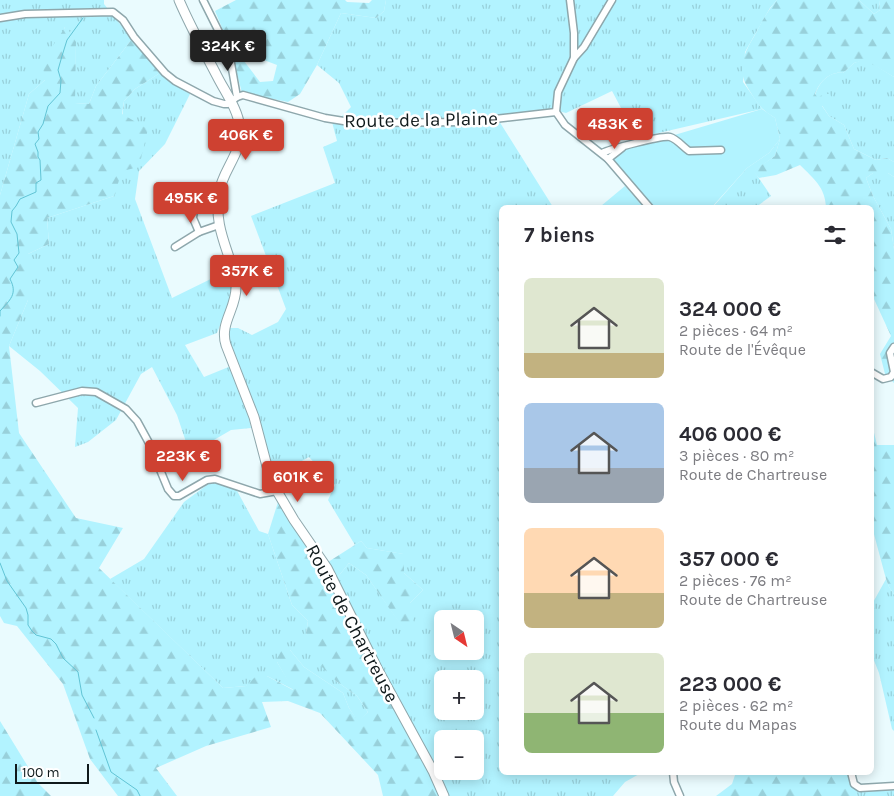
<!DOCTYPE html>
<html lang="fr">
<meta charset="utf-8">
<style>
body{margin:0;font-family:Karla,sans-serif;background:#f2f2f3;color:#2b2b33;height:100vh;display:flex;flex-direction:column;font-size:19px;white-space:nowrap}
*{box-sizing:border-box;margin:0}
p{font-size:16px;color:#7c7c81}
.icon{flex:none;width:28px;height:28px;fill:none;stroke:currentColor;stroke-width:2;stroke-linecap:round;stroke-linejoin:round}
.map{position:relative;flex:1;overflow:hidden}
.sheet{position:absolute;left:499px;top:205px;width:375px;height:570px;display:flex;flex-direction:column;background:#fff;border-radius:8px;box-shadow:0 2px 12px #0003}
.sheet>*{flex:none}
.needle{width:32px;rotate:145deg}
.buttons{position:absolute;left:434px;top:610px;display:grid;gap:10px}
.buttons a{display:grid;place-items:center;width:50px;height:50px;border-radius:8px;background:#fff;box-shadow:0 2px 12px #0003;font-size:25px}
.scale{position:absolute;left:15px;bottom:12px;width:74px;box-sizing:border-box;padding-left:5px;border:2px solid #0f191b;border-top:0;font-size:14px;line-height:18px;white-space:nowrap;color:#0f191b;-webkit-text-stroke:4px #fff;paint-order:stroke}
.price{position:absolute;translate:-50% -42px;padding:0 11px;border-radius:5px;background:#ce4131;color:#fff;font-size:16px;line-height:32px;filter:drop-shadow(0 1px 2px #0008)}
.price::after{content:'';position:absolute;left:50%;top:30px;width:15px;height:11px;margin-left:-8px;background:inherit;clip-path:polygon(0 0,100% 0,50% 100%)}
.price.selected{background:#222;color:#fff}
ul{padding:0;list-style:none}
li{display:flex;align-items:center;gap:15px;height:125px;padding:0 25px}
li span{display:grid;place-items:center;flex:none;width:140px;height:100px;border-radius:8px;color:#555}
li>.icon{margin-inline-start:auto}
span .icon{width:60px;height:60px;fill:#fffc;stroke-width:1}
li b{font-size:21px}
h2{display:flex;justify-content:space-between;align-items:center;height:60px;padding:0 25px;font-size:21px}
.map>svg:first-child{display:block}
.grass{fill:url(#grass-tufts);fill-rule:evenodd}
.forest{fill:url(#forest-firs)}
.park{fill:#b2f3ff}
.lines{fill:none;stroke-linecap:round;stroke-linejoin:round}
.stream{stroke:#61c4d5;stroke-width:1}
.minor-casing{stroke:#8ea7ac;stroke-width:9}
.major-casing{stroke:#8ea7ac;stroke-width:11}
.minor{stroke:#fff;stroke-width:6}
.major{stroke:#fff;stroke-width:9}
.labels{text-anchor:middle;stroke-width:5;stroke-linejoin:round;paint-order:stroke}
.street-label{font-size:19px;fill:#0f191b;stroke:#fff}
</style>
<div class="map">
<svg width="894" height="796" viewBox="0 0 894 796">
<defs>
<pattern id="grass-tufts" width="24" height="20" patternUnits="userSpaceOnUse" patternTransform="scale(1.25)"><rect width="24" height="20" fill="#b2f3ff"/><path d="M3 7l-1-3M5 7V3M7 7l1-3M15 17l-1-3M17 17v-4M19 17l1-3" fill="none" stroke="#98d0da"/></pattern>
<pattern id="forest-firs" width="22" height="20" patternUnits="userSpaceOnUse" patternTransform="scale(1.25)"><rect width="22" height="20" fill="#b2f3ff"/><path d="M5 1l3.5 6h-7zM16 11l3.5 6h-7z" fill="#98d0da"/></pattern>
</defs>
<rect width="100%" height="100%" fill="#eafbfe"/>
<g class="grass">
<path d="M0,0H104V4L132,39L96,86L89,104L74,103L76,43L65,27L45,80L29,94L0,195Z"/>
<path d="M386,0H777L770,8L745,52L743,82L762,109L637,138L612,91L566,113L550,109L468,119H339L351,107L339,83L317,65L341,13L376,18L384,11Z"/>
<path d="M859,0H879L880,10L874,14Z"/>
<path d="M865,59L894,77V162L887,158L876,160L854,149L844,125L829,116L815,95C819,82 829,71 843,73L854,63Z"/>
<path d="M160,73L190,94L165,144L139,171L135,199L172,298L221,274L228,268L233,293L217,333L185,345L204,377L231,366L249,418L251,428L231,430L190,454L177,415L152,367L141,374L116,420L88,442L75,447L78,408L40,371L9,346L28,300V254L49,244L47,218L114,196L124,101L135,89Z"/>
<path d="M499,121L553,207L501,208V772L641,773L625,782L613,796H442L337,578L349,563L366,575L405,630L410,603L423,590L404,573L403,554L367,548L361,541L355,545L328,500L335,485L309,457L273,477L229,342L228,328H238L252,335L278,322L286,309L251,216L335,183L323,147L337,141L332,122L355,125ZM442,619H475V651H442ZM442,679H475V711H442ZM442,739H475V771H442Z"/>
<path d="M780,139L775,156L754,171L771,196L756,207L712,208L747,168L769,153Z"/>
<path d="M873,173H888L894,177V249L891,229L873,196L866,178Z"/>
<path d="M211,482L236,489L259,531L268,534L292,605L308,621L306,633L336,681L357,696L368,712L358,722L349,708L343,693L304,667L290,650L277,662L294,690L267,676L246,686L223,688L110,579L144,559L184,502Z"/>
<path d="M886,579L889,587L894,594V731L892,729L879,673L871,653V606Z"/>
<path d="M894,790V796H857L855,791Z"/>
</g>
<g class="forest">
<path d="M236,0H345L347,2L369,3L372,0H386L384,11L376,18L341,13L317,65L300,94L288,102L242,93L233,58L244,61L260,82L273,81L277,65L230,47L215,11Z"/>
<path d="M777,0H859L874,14L880,10L879,0H894V77L865,60L854,63L843,73C830,71 819,82 815,94L818,98L823,94H830L832,99L822,106L829,116L844,125L854,149L876,160L887,158L894,162V177L888,173H873L866,178L873,196L891,229L894,249V383L885,374L880,354L891,336L874,299H871V208L826,207C825,187 814,179 800,165L776,175L759,178L753,171L775,156L780,139L775,118C762,110 759,106 751,93C735,70 743,55 756,33C762,21 768,10 777,0Z"/>
<path d="M66,26L76,42L75,103L89,104L96,86L132,39L160,73L135,89L124,101L122,114L148,129L139,167L122,171L114,196L47,218L49,244L28,254V300L9,346L19,433L76,518L123,528L99,568L223,688L246,686L257,675L267,676L293,690L277,662V648L290,650L304,667L343,693L349,708L358,721L368,712L357,696L336,681L319,664L306,633L308,621L292,605L268,534L278,502L325,564L361,541L367,548L404,554V573L423,590L410,603L415,629L405,631L366,575L349,563L337,578L442,796H383L378,775L320,713L288,701L262,702L271,727L206,746L156,768L177,796H118L90,759L63,684L17,626L4,623L0,616V195L29,94L45,80L42,62Z"/>
<path d="M871,420L877,445H894V594L889,587L886,579L871,523Z"/>
<path d="M0,721L38,783L51,796H0Z"/>
<path d="M736,772L853,773L857,796H716L732,784Z"/>
</g>
<g class="park">
<path d="M762,109L775,118L780,139L769,153L747,168L712,207H652L613,164V159L624,150Z"/>
<path d="M625,186L644,207H603L601,206Z"/>
</g>
<g class="lines">
<g class="stream">
<path d="M0,316V311C10,300 18,294 10,279L18,267L14,260L19,253L17,234L11,222L12,211L16,206L20,199L36,192V183L41,180L40,160L38,157V152L35,144L39,139L38,132L43,124L48,106L60,93L61,80L58,70L62,56L67,40L83,18"/>
<path d="M0,563L7,581L26,608L28,615V625L32,631L36,635L51,639L56,644L63,658L78,672L82,695L94,718"/>
<path d="M96,730L111,772L137,790L140,796"/>
</g>
<defs>
<g id="minor">
<path d="M203,0L229,52L237,97"/>
<path d="M570,0L574,33V58L558,92L556,112L565,125L608,159L650,208"/>
<path d="M0,18L25,14L113,12L123,20L134,37L165,73L175,81L213,101L224,104H228L237,97L243,95L325,118L356,123L468,122L556,112"/>
<path d="M574,58L584,47L612,0"/>
<path d="M602,153C610,149 663,135 670,137C677,139 683,147 689,151L721,150"/>
<path d="M608,159L622,148"/>
<path d="M194,209L193,218L199,232"/>
<path d="M175,247L199,232L219,225"/>
<path d="M871,372L883,379L891,377L894,372L890,353L894,347"/>
<path d="M36,403L82,391L96,392L126,409L137,421L149,443L168,489L174,496H179L207,480L215,479L260,494L277,491"/>
<path d="M673,772L674,782L680,796"/>
<path d="M851,772L854,784L860,788L894,786"/>
</g>
<path id="major" d="M179,0C190,26 204,51 217,76C225,92 238,109 240,128C243,153 222,170 219,193C213,231 232,253 236,286C237,308 219,323 226,345L254,417L268,470L274,486L294,520L327,568L379,672L433,771L444,796"/>
</defs>
<use href="#minor" class="minor-casing"/>
<use href="#major" class="major-casing"/>
<use href="#minor" class="minor"/>
<use href="#major" class="major"/>
</g>
<g class="labels">
<g class="street-label">
<text transform="translate(421 119) rotate(-1)" y="7">Route de la Plaine</text>
<text transform="translate(353 623) rotate(62)" y="7">Route de Chartreuse</text>
</g>
</g>
</svg>
<div class="buttons">
<a><svg class="needle" viewBox="-14 -14 28 28"><path d="M0-13l5 13h-10z" fill="#e53935"/><path d="M0 13l5-13h-10z" fill="#7c7c81"/></svg></a>
<a>+</a>
<a>−</a>
</div>
<div class="scale">100 m</div>
<b class="price selected" style="left:228px;top:72px">324K €</b>
<b class="price" style="left:615px;top:150px">483K €</b>
<b class="price" style="left:246px;top:161px">406K €</b>
<b class="price" style="left:191px;top:224px">495K €</b>
<b class="price" style="left:247px;top:297px">357K €</b>
<b class="price" style="left:183px;top:482px">223K €</b>
<b class="price" style="left:298px;top:503px">601K €</b>
<section class="sheet">
<h2>7 biens<svg class="icon" aria-label="filters" viewBox="0 0 24 24"><path d="M4 7h16M4 17h16"/><circle cx="9" cy="7" r="2"/><circle cx="15" cy="17" r="2"/></svg></h2>
<ul>
<li><span style="background:linear-gradient(#dfe7d0 75%,#c2b280 0)"><svg class="icon" aria-label="home" viewBox="0 0 24 24"><path d="M3 11l9-7 9 7M6 9v11h12V9"/></svg></span><div><b>324 000 €</b><p>2 pièces · 64 m²</p><p>Route de l'Évêque</p></div></li>
<li><span style="background:linear-gradient(#a9c7e8 65%,#9aa5b1 0)"><svg class="icon" aria-label="home" viewBox="0 0 24 24"><path d="M3 11l9-7 9 7M6 9v11h12V9"/></svg></span><div><b>406 000 €</b><p>3 pièces · 80 m²</p><p>Route de Chartreuse</p></div></li>
<li><span style="background:linear-gradient(#ffd9b3 65%,#c2b280 0)"><svg class="icon" aria-label="home" viewBox="0 0 24 24"><path d="M3 11l9-7 9 7M6 9v11h12V9"/></svg></span><div><b>357 000 €</b><p>2 pièces · 76 m²</p><p>Route de Chartreuse</p></div></li>
<li><span style="background:linear-gradient(#dfe7d0 60%,#8fb573 0)"><svg class="icon" aria-label="home" viewBox="0 0 24 24"><path d="M3 11l9-7 9 7M6 9v11h12V9"/></svg></span><div><b>223 000 €</b><p>2 pièces · 62 m²</p><p>Route du Mapas</p></div></li>
</ul>
</section>
</div>
